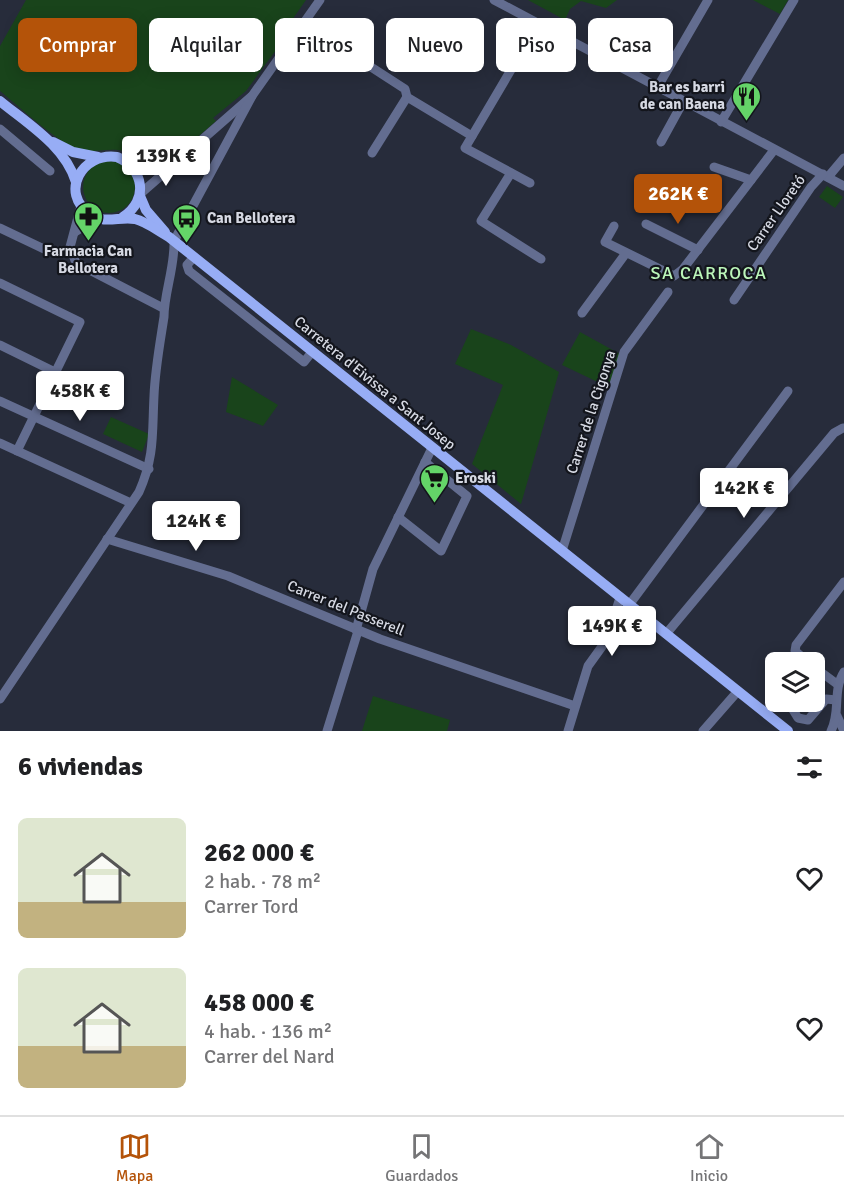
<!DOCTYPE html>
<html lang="es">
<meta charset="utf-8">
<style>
body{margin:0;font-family:Signika,sans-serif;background:#f2f2f2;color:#202124;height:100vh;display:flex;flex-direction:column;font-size:22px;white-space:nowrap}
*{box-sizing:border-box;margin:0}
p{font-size:20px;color:#757577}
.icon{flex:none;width:33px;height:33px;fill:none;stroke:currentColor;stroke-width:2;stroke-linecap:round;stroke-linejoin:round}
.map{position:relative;height:731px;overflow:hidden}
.side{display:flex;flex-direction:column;background:#fff;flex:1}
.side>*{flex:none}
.banner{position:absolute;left:18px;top:18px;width:808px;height:54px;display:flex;gap:12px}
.buttons{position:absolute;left:765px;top:652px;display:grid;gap:12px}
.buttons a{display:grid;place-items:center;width:60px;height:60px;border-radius:9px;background:#fff;box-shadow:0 3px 15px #0003;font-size:30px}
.price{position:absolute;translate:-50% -51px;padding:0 14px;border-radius:6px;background:#fff;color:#222;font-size:20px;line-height:39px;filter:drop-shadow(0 2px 3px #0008)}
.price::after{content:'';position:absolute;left:50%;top:36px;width:18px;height:14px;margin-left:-9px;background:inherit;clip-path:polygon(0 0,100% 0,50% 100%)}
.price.active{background:#b45309;color:#fff}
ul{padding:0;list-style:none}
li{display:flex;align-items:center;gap:18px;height:150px;padding:0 18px}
li span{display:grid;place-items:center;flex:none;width:168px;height:120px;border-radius:9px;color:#555}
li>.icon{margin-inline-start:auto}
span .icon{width:72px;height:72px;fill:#fffc;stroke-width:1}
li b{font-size:26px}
h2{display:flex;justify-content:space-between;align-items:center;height:72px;padding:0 18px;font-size:26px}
.tag{padding:0 21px;border-radius:9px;background:#fff;box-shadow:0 3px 15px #0003;font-size:21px;line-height:54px}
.tag.active{background:#b45309;color:#fff}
.tab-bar{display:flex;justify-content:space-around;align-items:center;height:84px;border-top:2px solid #e0e0e0;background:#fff;font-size:16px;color:#757577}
.tab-bar a{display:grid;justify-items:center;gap:3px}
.tab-bar .active{color:#b45309}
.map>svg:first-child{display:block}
.green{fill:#19441b}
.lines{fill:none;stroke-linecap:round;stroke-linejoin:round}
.minor{stroke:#636d90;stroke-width:9}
.major{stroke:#97adf5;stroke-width:10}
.labels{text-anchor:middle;stroke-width:4.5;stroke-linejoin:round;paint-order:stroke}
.poi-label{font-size:15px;font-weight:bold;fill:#d6d9e3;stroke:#13151c;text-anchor:start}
.street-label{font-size:15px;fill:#d6d9e3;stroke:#13151c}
.quarter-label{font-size:18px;letter-spacing:1.5px;fill:#bbf6ba;stroke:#13151c}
</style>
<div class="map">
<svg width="844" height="731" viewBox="0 0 844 731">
<rect width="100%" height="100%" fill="#272c3b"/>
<g class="green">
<path d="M26,0H306L292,20L293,27L246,91L213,118L216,121C195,139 169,165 140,158C132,156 126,151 118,150C106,149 94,152 82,151C65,149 16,104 0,91V46Z"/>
<path d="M528,0H617L606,8L581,1L570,9L565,20Z"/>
<path d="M753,0H788L780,14Z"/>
<circle cx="109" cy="187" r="26"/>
<path d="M827,186L843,197L835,208L819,197Z"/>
<path d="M471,329L511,345L559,372L521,504L472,464L503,385L455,364Z"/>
<path d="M580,332L620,354L611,385H604L562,365Z"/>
<path d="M232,377L278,405L263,426L226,412Z"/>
<path d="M111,417L149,434L142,452L103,434Z"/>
<path d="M373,696L450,720L447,731H362Z"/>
</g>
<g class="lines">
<g class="minor">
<path d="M494,0L844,186"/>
<path d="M371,67L405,89L407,97"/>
<path d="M657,88L708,0"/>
<path d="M721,122L794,0"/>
<path d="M0,129L50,171"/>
<path d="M661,142L683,102"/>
<path d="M372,153L407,97L472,136"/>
<path d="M131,165H157L172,162"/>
<path d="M714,167L751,180"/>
<path d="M511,173L481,221L541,259"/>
<path d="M828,177L844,158"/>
<path d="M530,183L465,148L538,24"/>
<path d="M140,194L252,96L320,0"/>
<path d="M81,206L70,247L76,263L163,308"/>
<path d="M646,224L698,250"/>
<path d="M614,226L605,242L674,276L683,269L774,150"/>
<path d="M0,228L44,249L70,253"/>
<path d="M75,232L97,218"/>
<path d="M194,257L187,265L189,271L304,362L312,352"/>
<path d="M0,283L80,322L17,451"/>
<path d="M734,300L811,187L823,174"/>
<path d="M582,313L626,253"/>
<path d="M0,345L55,372"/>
<path d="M0,401L149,469"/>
<path d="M0,443L131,503"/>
<path d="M398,517L441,551L467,496L425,462"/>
<path d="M107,539L228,576L380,639L575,706"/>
<path d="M562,551L624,352L668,292"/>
<path d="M629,605L788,391"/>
<path d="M356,630L373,569L432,448"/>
<path d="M666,634L834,433L843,428"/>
<path d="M809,663L795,651L796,645L844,582"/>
<path d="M814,667L837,684"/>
<path d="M0,699L139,492C155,456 152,434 154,396C155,370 160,343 164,317C164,293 175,267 174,241L252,96"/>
<path d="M790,705L798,718L808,720L826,699L836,700"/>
<path d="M837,716L844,731"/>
<path d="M327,731L358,631"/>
<path d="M568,731L588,666L606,641L620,598"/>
<path d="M703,731L738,691"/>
<path d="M831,731C841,712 832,691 844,672"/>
</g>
<g class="major">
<path d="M0,101C28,124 65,146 76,182"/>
<path d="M53,142L73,152L98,157"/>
<path d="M140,196L146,210L165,232"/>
<path d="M123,217C149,200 144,168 117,157C82,152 59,193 90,214C105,225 119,216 135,219C147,222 158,231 169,237L788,731"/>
</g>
</g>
<defs>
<symbol id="restaurant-pin" viewBox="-11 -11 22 30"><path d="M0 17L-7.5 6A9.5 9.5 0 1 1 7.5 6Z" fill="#64d468" stroke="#13151c"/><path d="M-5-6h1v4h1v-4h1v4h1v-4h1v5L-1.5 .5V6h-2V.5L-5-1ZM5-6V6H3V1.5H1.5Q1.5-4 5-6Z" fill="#111"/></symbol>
<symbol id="pharmacy-pin" viewBox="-11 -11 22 30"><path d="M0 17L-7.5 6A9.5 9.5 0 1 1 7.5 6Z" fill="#64d468" stroke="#13151c"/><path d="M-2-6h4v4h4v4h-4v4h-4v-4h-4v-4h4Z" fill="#111"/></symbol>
<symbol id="bus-pin" viewBox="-11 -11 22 30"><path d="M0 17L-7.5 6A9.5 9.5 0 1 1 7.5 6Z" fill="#64d468" stroke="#13151c"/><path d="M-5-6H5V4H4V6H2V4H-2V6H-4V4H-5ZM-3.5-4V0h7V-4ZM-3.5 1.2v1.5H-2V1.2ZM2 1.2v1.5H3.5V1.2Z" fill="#111"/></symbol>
<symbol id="supermarket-pin" viewBox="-11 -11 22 30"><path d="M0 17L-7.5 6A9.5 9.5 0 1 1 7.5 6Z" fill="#64d468" stroke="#13151c"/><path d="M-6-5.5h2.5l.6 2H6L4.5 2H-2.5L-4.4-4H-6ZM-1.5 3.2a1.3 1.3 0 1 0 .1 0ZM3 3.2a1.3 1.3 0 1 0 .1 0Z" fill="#111"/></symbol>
</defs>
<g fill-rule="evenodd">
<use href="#restaurant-pin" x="730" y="80" width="33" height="45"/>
<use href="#pharmacy-pin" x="72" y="200" width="33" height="45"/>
<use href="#bus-pin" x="170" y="202" width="33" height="45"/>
<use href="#supermarket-pin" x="418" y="462" width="33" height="45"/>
</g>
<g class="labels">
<g class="poi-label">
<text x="725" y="92" text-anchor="end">Bar es barri<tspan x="725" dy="17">de can Baena</tspan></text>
<text x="207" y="223">Can Bellotera</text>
<text x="88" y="256" text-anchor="middle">Farmacia Can<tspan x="88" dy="17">Bellotera</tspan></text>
<text x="455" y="483">Eroski</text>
</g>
<g class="street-label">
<text transform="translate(776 213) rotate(-55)" y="5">Carrer Lloretó</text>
<text transform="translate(375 383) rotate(39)" y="5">Carretera d'Eivissa a Sant Josep</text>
<text transform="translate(591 412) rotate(-72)" y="5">Carrer de la Cigonya</text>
<text transform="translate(346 608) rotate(22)" y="5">Carrer del Passerell</text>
</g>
<g class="quarter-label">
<text x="709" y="279">SA CARROCA</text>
</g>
</g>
</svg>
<div class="buttons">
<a><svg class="icon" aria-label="layers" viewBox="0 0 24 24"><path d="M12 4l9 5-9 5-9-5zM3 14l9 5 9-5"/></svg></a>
</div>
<b class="price" style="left:166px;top:187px">139K €</b>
<b class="price active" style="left:678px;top:225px">262K €</b>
<b class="price" style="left:80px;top:422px">458K €</b>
<b class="price" style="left:744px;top:519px">142K €</b>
<b class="price" style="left:196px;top:552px">124K €</b>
<b class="price" style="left:612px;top:657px">149K €</b>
<div class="banner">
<a class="tag active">Comprar</a>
<a class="tag">Alquilar</a>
<a class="tag">Filtros</a>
<a class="tag">Nuevo</a>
<a class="tag">Piso</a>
<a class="tag">Casa</a>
</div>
</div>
<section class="side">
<h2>6 viviendas<svg class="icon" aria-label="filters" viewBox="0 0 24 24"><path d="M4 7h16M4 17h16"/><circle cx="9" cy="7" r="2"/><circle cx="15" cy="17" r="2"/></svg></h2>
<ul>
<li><span style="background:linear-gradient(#dfe7d0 70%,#c2b280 0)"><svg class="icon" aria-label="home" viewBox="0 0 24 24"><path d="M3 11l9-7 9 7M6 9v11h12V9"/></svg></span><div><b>262 000 €</b><p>2 hab. · 78 m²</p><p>Carrer Tord</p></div><svg class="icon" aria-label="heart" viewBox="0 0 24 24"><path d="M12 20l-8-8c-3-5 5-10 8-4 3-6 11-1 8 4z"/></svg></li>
<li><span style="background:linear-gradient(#dfe7d0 65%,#c2b280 0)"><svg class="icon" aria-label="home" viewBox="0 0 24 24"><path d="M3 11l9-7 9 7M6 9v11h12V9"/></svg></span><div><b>458 000 €</b><p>4 hab. · 136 m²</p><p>Carrer del Nard</p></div><svg class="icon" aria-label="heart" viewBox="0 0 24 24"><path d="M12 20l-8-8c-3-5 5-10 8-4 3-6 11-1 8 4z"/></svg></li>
</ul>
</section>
<nav class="tab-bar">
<a class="active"><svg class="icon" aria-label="map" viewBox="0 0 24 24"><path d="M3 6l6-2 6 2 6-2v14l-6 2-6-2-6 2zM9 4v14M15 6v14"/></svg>Mapa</a>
<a><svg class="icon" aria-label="saved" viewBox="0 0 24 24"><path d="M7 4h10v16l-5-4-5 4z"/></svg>Guardados</a>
<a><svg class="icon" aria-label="home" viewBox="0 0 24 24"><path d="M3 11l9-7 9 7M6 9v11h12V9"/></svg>Inicio</a>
</nav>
